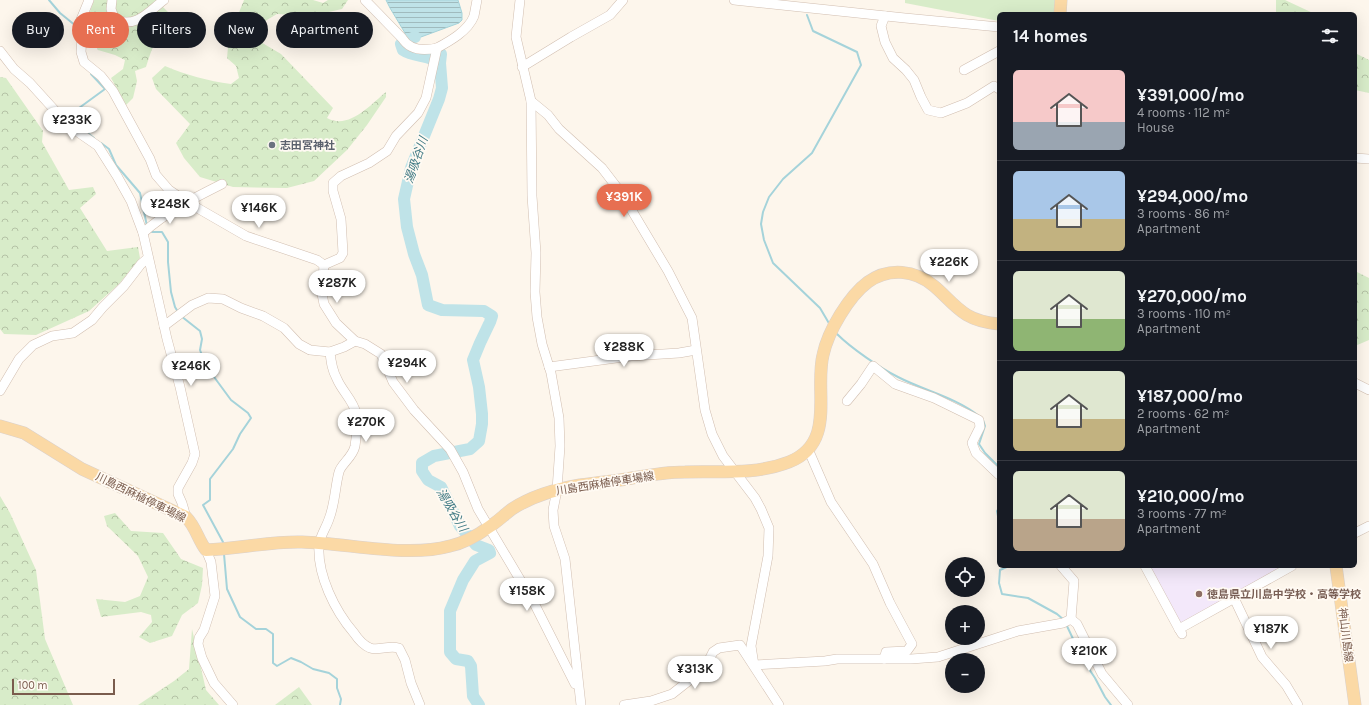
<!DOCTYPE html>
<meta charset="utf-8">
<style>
body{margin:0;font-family:Karla,"Noto Sans JP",sans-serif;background:#20242c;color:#f1f3f6;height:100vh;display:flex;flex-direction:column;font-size:15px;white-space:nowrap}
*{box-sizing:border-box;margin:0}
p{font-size:13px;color:#9ea1a6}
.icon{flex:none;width:22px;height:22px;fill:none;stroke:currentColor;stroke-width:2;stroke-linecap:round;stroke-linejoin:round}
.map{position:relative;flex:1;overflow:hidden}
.panel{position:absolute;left:997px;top:12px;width:360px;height:556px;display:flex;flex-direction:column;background:#171b24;border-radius:6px;box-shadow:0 4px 16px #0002}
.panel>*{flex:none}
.banner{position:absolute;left:12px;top:12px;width:380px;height:36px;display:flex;gap:8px}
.controls{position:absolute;left:945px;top:557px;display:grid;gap:8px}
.controls a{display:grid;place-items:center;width:40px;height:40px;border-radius:50%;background:#171b24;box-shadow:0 4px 16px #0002;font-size:20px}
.scale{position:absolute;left:12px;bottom:10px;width:103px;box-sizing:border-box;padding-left:4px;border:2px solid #7a5c4d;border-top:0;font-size:11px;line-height:14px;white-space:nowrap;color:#7a5c4d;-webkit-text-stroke:3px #fffaf3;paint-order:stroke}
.price{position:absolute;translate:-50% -34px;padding:0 9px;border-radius:14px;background:#fff;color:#222;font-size:13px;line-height:26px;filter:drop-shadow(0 1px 2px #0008)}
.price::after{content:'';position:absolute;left:50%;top:24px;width:12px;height:9px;margin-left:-6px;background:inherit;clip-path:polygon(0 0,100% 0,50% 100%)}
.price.active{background:#e76f51;color:#fff}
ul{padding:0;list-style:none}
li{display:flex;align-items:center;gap:12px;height:100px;padding:0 16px}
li+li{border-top:1px solid #363941}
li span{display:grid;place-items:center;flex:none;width:112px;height:80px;border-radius:6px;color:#555}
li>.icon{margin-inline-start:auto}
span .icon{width:48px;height:48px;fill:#fffc;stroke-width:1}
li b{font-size:17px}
h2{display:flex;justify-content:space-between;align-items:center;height:48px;padding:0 16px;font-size:17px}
.chip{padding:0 14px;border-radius:18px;background:#171b24;box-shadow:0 4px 16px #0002;font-size:14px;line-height:36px}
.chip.active{background:#e76f51;color:#fff}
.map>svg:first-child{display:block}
.education{fill:#f3e8fa}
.forest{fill:url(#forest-crowns)}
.park{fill:#d8ecc9}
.water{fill:url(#water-rules);stroke:#a5d3da}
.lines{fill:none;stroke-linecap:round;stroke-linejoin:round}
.stream{stroke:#a5d3da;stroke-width:2}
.river{stroke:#bfe3e8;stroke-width:12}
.minor-casing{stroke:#d1beb0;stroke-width:10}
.major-casing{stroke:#dad1cd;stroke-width:13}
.minor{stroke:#fff;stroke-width:9}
.major{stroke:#fbd9a5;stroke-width:12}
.worship-dot{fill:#6b7280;stroke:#fffaf3;stroke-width:1.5}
.education-dot{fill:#8d6e63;stroke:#fffaf3;stroke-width:1.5}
.labels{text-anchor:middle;stroke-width:3.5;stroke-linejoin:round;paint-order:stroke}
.worship-label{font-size:11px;font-weight:bold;fill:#5b616d;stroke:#fffaf3;text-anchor:start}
.street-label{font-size:11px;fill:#7a5c4d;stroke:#fffaf3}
.education-label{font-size:11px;font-weight:bold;fill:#785e54;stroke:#fffaf3;text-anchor:start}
.water-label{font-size:12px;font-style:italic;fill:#437c86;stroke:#fffaf3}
</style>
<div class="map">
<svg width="1369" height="705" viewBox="0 0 1369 705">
<defs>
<pattern id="forest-crowns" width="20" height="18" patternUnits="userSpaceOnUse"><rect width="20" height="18" fill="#d8ecc9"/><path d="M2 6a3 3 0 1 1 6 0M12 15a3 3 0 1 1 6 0" fill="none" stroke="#b4c2a5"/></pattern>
<pattern id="water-rules" width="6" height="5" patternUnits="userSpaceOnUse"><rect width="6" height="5" fill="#bfe3e8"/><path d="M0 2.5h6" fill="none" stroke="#a0bbbe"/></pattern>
</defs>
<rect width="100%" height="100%" fill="#fdf6ec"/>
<path class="education" d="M1149,566H1285L1184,622H1179Z"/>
<g class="forest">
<path d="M94,0H156L170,14C159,31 152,47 146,67L135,71L137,81L133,98L126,105L111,78L123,69L125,60L115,55L98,50L95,43L94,26L86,23Z"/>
<path d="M244,0H313L323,3L328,0H348L342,9L311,16L277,14L255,27L259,41L281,54L333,108L327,118C349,130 370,105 386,92V97L367,125L347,150L314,181L287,188L233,187L200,177L184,158L176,143L190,124L156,89L152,78L165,66C186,75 208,81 231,84L239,78L236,66L227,58L229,37Z"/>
<path d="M1276,0H1285L1315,14H1276Z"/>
<path d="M1355,53L1369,60V93L1355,90Z"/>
<path d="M0,77L6,78L43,131L42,142L69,190L93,187L96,194L80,208L107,251L138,247L140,258L119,284L89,311L36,335L4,334L0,329Z"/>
<path d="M1355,271L1369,278V340L1355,346Z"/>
<path d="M0,496L10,513L36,570L45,639L73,705H0Z"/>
<path d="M115,513L131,531L163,533L181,559L203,568L202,585L198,603L182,615L172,636L150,643L139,637L152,622L151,615L141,612L101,617L96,599L125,602L140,596L148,577L138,556L107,526L104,516Z"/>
<path d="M192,629L206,690L219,705H138L174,681L189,669Z"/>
<path d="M299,687L312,705H275Z"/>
</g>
<path class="park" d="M905,0H1057L1055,14H999V21L905,3Z"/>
<path class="water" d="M386,0H458L462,13V20L459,23L410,41L405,36V33L390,8Z"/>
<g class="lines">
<g class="stream">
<path d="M49,0L60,13L76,26L77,31"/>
<path d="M807,15L813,31L857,52L861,65L812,153L783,179L769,197L763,212L761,224L764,240L773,263L820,308L830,325"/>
<path d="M91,74L105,89L79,108L80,127L94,138"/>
<path d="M101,143L109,149L116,165L140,193L147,226"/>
<path d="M152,232H162L168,242V262L171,292L175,307L178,312"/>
<path d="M181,316L200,331L202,339L200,350L206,366L231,400L248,413L251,418L240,434L233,449L210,479V500L203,505L223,542V546"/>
<path d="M837,334C851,348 880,368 898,377C925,391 955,397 979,416"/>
<path d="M983,420L985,426L979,444L985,453L999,467"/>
<path d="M999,508L997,511L999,521"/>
<path d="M224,554L227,589L240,617L256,629H266L273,634V663L277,666L291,658L301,662L313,669L329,673L337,679V688L341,699L340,705"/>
<path d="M1009,566L1000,570L999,583L1002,594L1028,598L1057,614L1064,620"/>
<path d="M1066,624L1083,660L1095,678L1105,697L1111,705"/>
</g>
<g class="river">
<path d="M415,37L407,40L401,44L403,50C414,57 429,55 440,63"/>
<path d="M441,54L440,63L442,88L439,99L411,168L404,199L407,227L414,254L422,275L428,305L442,310L484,311L492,316L490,322L480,343L473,360L479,387L482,414V424L479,441L470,449L434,456L422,463V471L428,480L441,487L460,526L476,545L489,550L490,553L475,561L463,580L450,611V652L456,659L468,661L471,666L473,696L479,705"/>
</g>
<defs>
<g id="minor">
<path d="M89,0L80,22L82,37L81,52L84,62L101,76L113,91L150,159L156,175L169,190L187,202L246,236L317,260L324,265"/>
<path d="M112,0L111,9L115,20C137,28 148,12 164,0"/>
<path d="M365,0L402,38C410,51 424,51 437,48"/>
<path d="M520,0L516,37L531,101L532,196L536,253L535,292L537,317L542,344L551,373L559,418L560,446L557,490L553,510L554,526L565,559L581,705"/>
<path d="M734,0L905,18L999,27"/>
<path d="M885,16L881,26L885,42L893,58L906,70L914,80L921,97L928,110L941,113L967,103L994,86L999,89"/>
<path d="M0,51L14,69L30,83L69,126L98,146L117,176L131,201L143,233L167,339L180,387L195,454L192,463L178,488V494L182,503L186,517"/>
<path d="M522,67L571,37L610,15L623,0"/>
<path d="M964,70L999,51"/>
<path d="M531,101L548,115L559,129L602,168L622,194L668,271L692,318L705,410L712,434L723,456L755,498L761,509L769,528L768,556L751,646L754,665"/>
<path d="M1355,158L1369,159"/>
<path d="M143,233C166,212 194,198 222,184"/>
<path d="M324,265L322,294L324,304L336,323L355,341L365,344L381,354L393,382L414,410L450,449L463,472L478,509L534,603L575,684"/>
<path d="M324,265L340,258L343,253L341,219L333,191V183L341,176L369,163L387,151L396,136L418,113L426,98L437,48C450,41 468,31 474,16C475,11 476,5 477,0"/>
<path d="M164,326L192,305L208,298L223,299L241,308L263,316L284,328L299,344L310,350L330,352"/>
<path d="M355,341L344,347L330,352C331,362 332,370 337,379C342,391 353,400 356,413C358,420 356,439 355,446C353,457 341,464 339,472C335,487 335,504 329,519C326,528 320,536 319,545C317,575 335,611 354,633C358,639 363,645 370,648C379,651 388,645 399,648L405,660L411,683L420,705"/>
<path d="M549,367L631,356L679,353L696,350"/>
<path d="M1355,383L1369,390"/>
<path d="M0,391L19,359L33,345L52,336L73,333L92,320L103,307L124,286L141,264L148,258"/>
<path d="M847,401L861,384L873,366L895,384L934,398L979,420L980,427L972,443L976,453L999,475"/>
<path d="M808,449L831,502L873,564L890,603L912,644L907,651L886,652L884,659"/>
<path d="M1355,533L1369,526"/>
<path d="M206,550L211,562L215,596L204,630L199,638L198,644L202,658L214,683L233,705"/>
<path d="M1061,566L1074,581L1071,619"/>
<path d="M1145,566L1179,629"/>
<path d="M1234,598L1262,657L1286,685L1298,705"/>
<path d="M1071,619L1077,624L1102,674L1128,705"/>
<path d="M1182,634L1179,629L1292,566"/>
<path d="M754,665L825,661L837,659H911L938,657L1018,631L1063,623L1071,619"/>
<path d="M624,705L651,701L672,694L705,668L713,652L719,648L740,645L779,705"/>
</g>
<g id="major">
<path d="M1060,14L1061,0"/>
<path d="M0,426L24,433L82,469L186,517C196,527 198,540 206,550C238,549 270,541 302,542C348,543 406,558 450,546C464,543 478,535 489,527C497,522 504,515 512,509C532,496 556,489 580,485C597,483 615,481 632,478C649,475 667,472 685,472C720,471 756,475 789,462C837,443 814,391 823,355C828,331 849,296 868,282C889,267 915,270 934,286C945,295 954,307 967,315C977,321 988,323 999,324"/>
<path d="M1336,566L1355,705"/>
</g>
</defs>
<use href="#minor" class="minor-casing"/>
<use href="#major" class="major-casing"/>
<use href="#minor" class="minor"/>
<use href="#major" class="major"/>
</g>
<circle class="worship-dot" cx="272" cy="145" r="4"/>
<circle class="education-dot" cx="1199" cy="594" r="4"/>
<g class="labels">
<g class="worship-label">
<text x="280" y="149">志田宮神社</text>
</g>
<g class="street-label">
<text transform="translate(605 483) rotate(-9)" y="4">川島西麻植停車場線</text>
<text transform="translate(141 497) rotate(26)" y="4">川島西麻植停車場線</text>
<text transform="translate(1346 635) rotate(83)" y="4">神山川島線</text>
</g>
<g class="education-label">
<text x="1207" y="598">徳島県立川島中学校・高等学校</text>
</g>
<g class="water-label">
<text transform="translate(416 160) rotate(-71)" y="4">湯吸谷川</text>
<text transform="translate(452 510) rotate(59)" y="4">湯吸谷川</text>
</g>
</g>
</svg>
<div class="controls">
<a><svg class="icon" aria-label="locate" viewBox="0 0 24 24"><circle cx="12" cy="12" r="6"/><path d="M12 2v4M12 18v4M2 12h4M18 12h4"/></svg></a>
<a>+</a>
<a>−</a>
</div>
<div class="scale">100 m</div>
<b class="price" style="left:72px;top:141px">¥233K</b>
<b class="price active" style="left:624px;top:218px">¥391K</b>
<b class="price" style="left:170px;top:225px">¥248K</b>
<b class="price" style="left:259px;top:229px">¥146K</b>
<b class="price" style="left:949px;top:283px">¥226K</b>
<b class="price" style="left:337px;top:304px">¥287K</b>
<b class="price" style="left:624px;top:368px">¥288K</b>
<b class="price" style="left:407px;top:384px">¥294K</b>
<b class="price" style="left:191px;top:387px">¥246K</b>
<b class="price" style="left:366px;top:443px">¥270K</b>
<b class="price" style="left:527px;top:612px">¥158K</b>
<b class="price" style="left:1271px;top:650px">¥187K</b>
<b class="price" style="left:1089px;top:672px">¥210K</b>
<b class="price" style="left:695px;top:690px">¥313K</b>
<div class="banner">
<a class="chip">Buy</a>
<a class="chip active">Rent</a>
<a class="chip">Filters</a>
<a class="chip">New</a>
<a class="chip">Apartment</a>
</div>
<section class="panel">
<h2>14 homes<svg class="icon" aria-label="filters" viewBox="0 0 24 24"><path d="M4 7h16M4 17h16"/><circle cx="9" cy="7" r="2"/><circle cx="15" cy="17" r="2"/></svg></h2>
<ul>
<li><span style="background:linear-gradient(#f6c9c9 65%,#9aa5b1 0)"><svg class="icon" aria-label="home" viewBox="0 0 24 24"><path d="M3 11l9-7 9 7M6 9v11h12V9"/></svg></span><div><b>¥391,000/mo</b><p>4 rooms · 112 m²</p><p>House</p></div></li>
<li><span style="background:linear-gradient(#a9c7e8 60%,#c2b280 0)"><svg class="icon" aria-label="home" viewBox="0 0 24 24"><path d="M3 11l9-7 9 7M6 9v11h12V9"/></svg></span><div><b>¥294,000/mo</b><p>3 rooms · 86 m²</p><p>Apartment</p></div></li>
<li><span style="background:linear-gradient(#dfe7d0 60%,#8fb573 0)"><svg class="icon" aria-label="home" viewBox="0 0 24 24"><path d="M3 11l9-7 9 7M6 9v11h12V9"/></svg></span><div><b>¥270,000/mo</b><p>3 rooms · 110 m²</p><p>Apartment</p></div></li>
<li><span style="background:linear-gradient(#dfe7d0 60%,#c2b280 0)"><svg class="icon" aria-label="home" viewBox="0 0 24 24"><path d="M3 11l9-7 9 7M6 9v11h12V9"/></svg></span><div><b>¥187,000/mo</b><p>2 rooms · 62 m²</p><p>Apartment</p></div></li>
<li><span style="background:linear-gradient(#dfe7d0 60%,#b9a48a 0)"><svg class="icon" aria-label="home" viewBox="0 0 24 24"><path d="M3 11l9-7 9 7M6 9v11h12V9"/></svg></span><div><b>¥210,000/mo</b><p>3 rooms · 77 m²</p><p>Apartment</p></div></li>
</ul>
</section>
</div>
